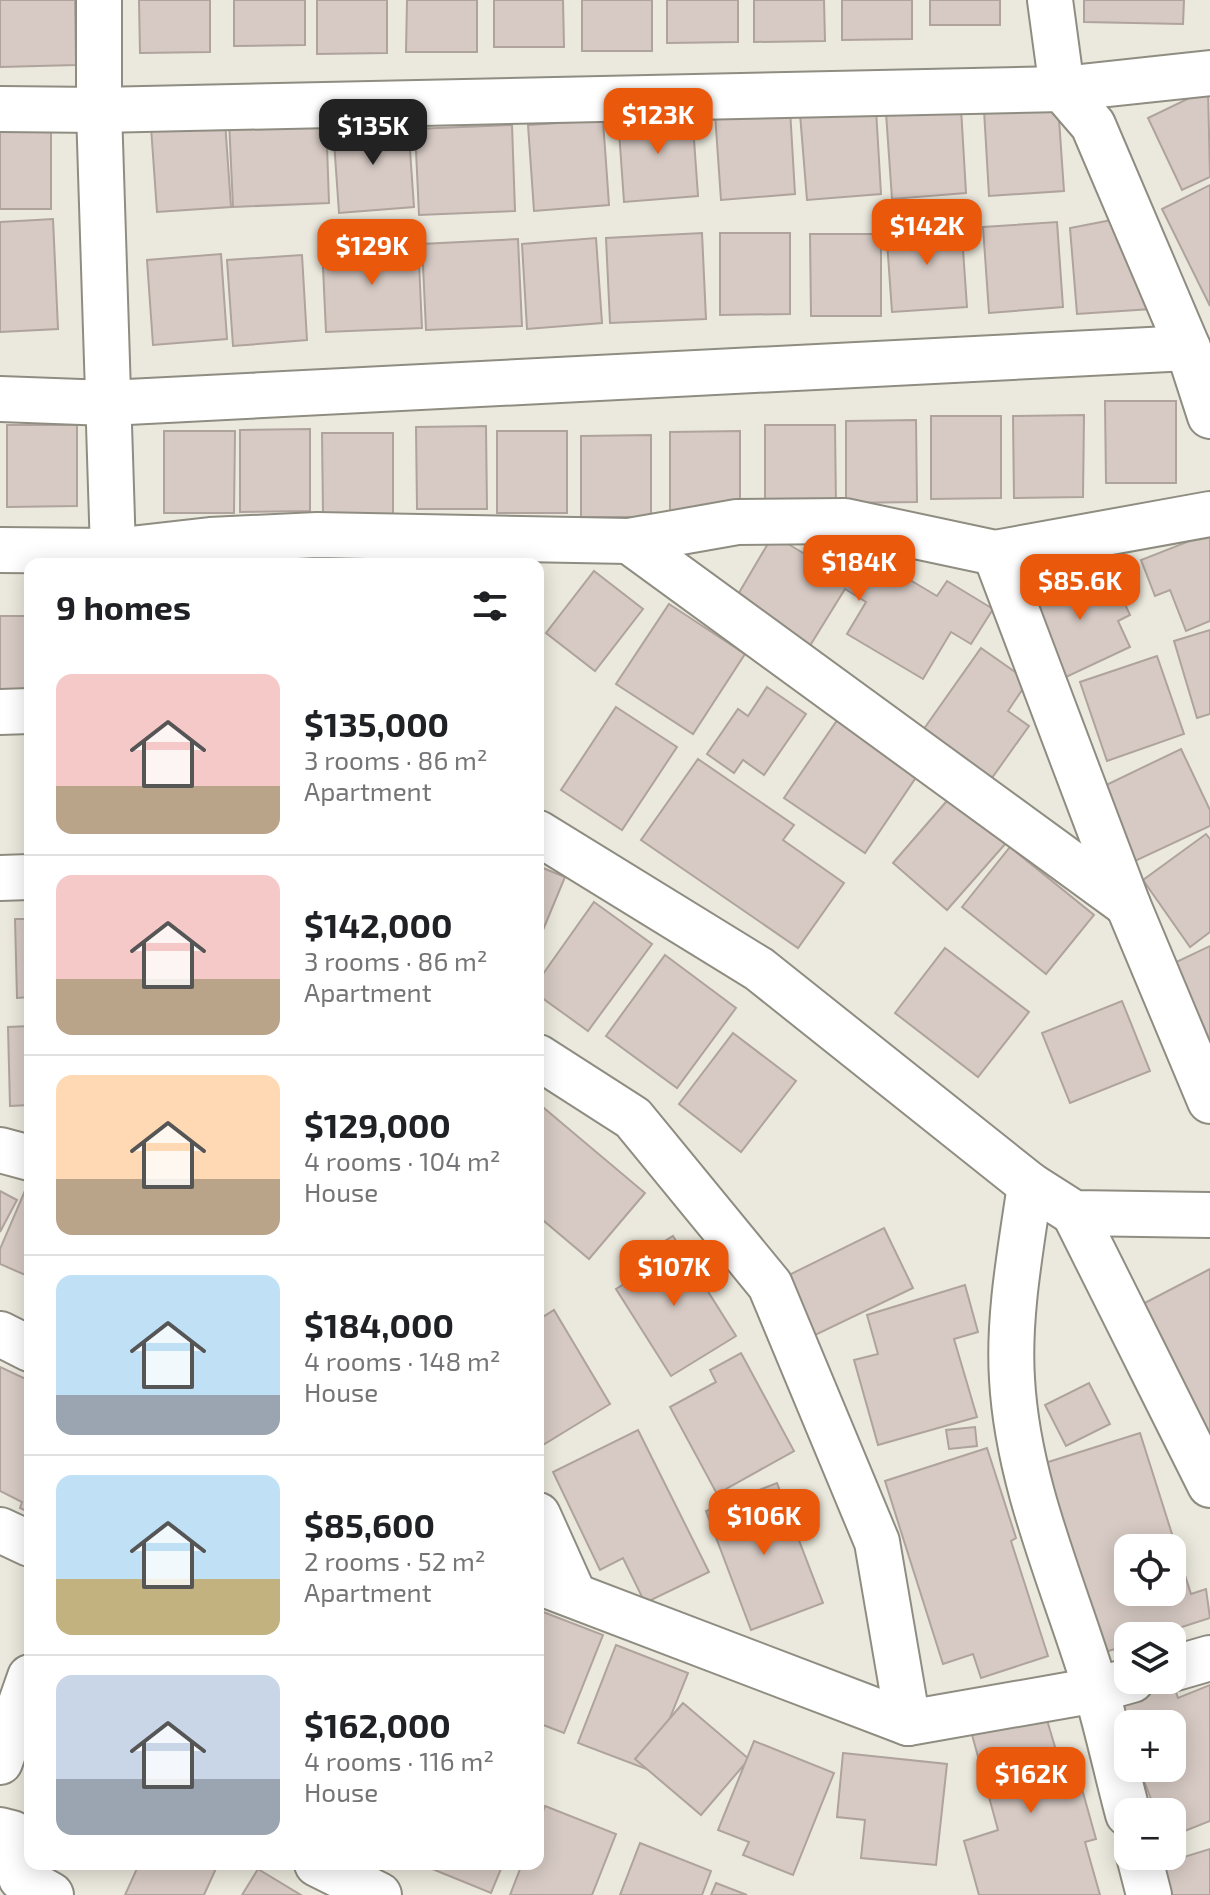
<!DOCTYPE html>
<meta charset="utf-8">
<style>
body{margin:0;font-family:"Exo 2",sans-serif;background:#f6f6f6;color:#202124;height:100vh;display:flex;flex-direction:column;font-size:30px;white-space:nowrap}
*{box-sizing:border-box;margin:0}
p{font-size:26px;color:#757577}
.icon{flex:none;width:44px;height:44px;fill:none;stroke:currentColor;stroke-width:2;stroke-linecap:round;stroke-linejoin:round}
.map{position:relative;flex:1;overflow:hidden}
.details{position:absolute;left:24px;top:558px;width:520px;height:1312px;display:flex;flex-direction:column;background:#fff;border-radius:16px;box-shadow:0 4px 20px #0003}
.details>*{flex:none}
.buttons{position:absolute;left:1114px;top:1534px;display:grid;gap:16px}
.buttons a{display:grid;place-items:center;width:72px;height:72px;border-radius:16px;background:#fff;box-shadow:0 4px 20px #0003;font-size:40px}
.price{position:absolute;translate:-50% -68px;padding:0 18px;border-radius:16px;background:#ea580c;color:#fff;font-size:26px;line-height:52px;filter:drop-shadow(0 2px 4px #0008)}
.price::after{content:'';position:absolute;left:50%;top:48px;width:24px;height:18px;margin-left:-12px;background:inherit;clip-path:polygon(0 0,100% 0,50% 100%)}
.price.selected{background:#222;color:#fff}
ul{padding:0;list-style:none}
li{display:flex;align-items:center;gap:24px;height:200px;padding:0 32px}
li+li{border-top:2px solid #e0e0e0}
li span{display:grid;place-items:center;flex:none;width:224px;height:160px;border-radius:16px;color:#555}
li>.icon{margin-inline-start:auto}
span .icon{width:96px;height:96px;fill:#fffc;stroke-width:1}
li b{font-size:34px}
h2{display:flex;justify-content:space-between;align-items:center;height:96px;padding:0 32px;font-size:34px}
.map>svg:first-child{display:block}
.building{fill:#d7cac4;stroke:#afa39d;stroke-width:2;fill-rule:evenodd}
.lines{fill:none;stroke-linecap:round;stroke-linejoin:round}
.minor-casing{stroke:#8f8d81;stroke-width:48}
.minor{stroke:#fff;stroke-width:44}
</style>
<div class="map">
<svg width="1210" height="1895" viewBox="0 0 1210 1895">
<rect width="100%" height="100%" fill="#ebe9dd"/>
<g class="building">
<path d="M0,0H75L76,65L0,67Z"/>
<path d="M139,0H210V52L140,53Z"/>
<path d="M234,0H305V45L234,46Z"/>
<path d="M317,0H387V53L317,54Z"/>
<path d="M407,0H477V52H406Z"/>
<path d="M494,0H563L564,47H494Z"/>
<rect x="582" y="0" width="70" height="51"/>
<path d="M667,0H738V42L667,43Z"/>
<path d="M754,0H824L825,41L754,42Z"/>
<path d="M842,0H912V39L842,40Z"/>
<rect x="930" y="0" width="70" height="25"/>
<path d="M1084,0H1184L1183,24L1084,22Z"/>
<path d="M1208,89L1210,177L1182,190L1148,118Z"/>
<path d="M1058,105L1064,191L989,196L984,110Z"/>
<path d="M961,108L966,193L892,199L886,113Z"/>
<path d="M790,109L795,194L721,200L715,114Z"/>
<path d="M876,109L881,194L807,200L800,114Z"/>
<path d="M692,111L698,196L624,202L618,117Z"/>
<rect x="0" y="112" width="51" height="97"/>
<path d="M326,117L329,203L233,207L229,121Z"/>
<path d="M603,120L609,205L534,211L528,125Z"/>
<path d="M225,121L231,207L157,212L151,127Z"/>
<path d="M408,122L414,207L339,213L333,127Z"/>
<path d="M512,125L515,211L419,215L415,129Z"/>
<path d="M1210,185V306L1162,209Z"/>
<path d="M53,219L58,329L0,332V222Z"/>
<path d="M1117,219L1151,309L1077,314L1070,228Z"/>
<path d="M961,221L967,307L892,312L886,227Z"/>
<path d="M1057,222L1063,307L989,313L983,227Z"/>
<path d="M702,233L706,319L610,323L606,238Z"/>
<path d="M720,233H790V314L720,315Z"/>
<path d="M810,234H881V316H811Z"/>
<path d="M596,238L602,323L527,329L522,244Z"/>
<path d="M518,239L522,326L426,330L422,244Z"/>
<path d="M418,241L422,328L326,332L322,246Z"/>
<path d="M221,254L227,339L153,345L147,260Z"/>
<path d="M302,255L307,340L233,346L227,260Z"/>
<path d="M1105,401H1176V483H1106Z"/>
<path d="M1084,415L1083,497L1014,498L1013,416Z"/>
<path d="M931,416H1001V498L931,499Z"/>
<path d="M916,420L917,502L846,503V421Z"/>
<path d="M7,425H77V506L7,507Z"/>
<path d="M765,425H835L836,507H765Z"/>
<path d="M486,426L487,509H417L416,427Z"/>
<path d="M310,429V511L240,512V430Z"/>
<path d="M164,431H235L234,513H164Z"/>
<rect x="497" y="431" width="70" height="82"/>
<path d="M740,431V512L670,513V432Z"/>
<path d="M322,433H393V514L323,515Z"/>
<path d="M651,435V517H581V436Z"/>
<path d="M1210,533V621L1186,631L1170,590L1155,596L1141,560Z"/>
<path d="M773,535L825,566L841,539L937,596L947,581L993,609L971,644L951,632L923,679L847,634L866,602L845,589L808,649L733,603Z"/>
<path d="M409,547L410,564H258V550Z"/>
<path d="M594,571L643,609L595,671L546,633Z"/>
<path d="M1072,573L1082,595L1114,580L1130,615L1118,621L1130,647L1064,678L1026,594Z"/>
<path d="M669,604L745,654L693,734L616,684Z"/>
<path d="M0,616H30V692L0,693Z"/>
<path d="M1210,630V714L1197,718L1174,641Z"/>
<path d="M981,648L1028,681L1008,711L1029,726L989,782L921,733Z"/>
<path d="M1157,656L1184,734L1107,761L1080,682Z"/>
<path d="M767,687L806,714L764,775L743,760L734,773L707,754L738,709L748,716Z"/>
<path d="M616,707L677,747L622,830L561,790Z"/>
<path d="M838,719L919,773L865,853L784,798Z"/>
<path d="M1181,749L1210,810V826L1135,861L1100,788Z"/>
<path d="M698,759L794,825L783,840L844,883L798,948L641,840Z"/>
<path d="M952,795L1006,843L947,910L893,863Z"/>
<path d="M1206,834L1210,839V932L1190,947L1143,880Z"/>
<path d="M1010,847L1094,915L1046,974L962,907Z"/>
<path d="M538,866L565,877L538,942Z"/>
<path d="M594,902L652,944L588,1031L538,995V981Z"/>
<path d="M15,919H30V997L17,998Z"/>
<path d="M1210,946V1046L1168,966Z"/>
<path d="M945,948L1029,1012L978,1077L895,1013Z"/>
<path d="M665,955L736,1008L677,1088L606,1036Z"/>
<path d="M1122,1001L1150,1071L1070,1103L1042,1033Z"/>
<path d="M30,1026V1105L10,1106L8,1027Z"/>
<path d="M733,1033L796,1081L741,1152L679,1104Z"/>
<path d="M538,1103L645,1193L589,1259L538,1216Z"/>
<path d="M30,1179V1277L0,1264V1249Z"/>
<path d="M0,1191L17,1200L0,1232Z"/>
<path d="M884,1228L913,1288L811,1337L783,1278Z"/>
<path d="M673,1236L736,1336L671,1376L616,1289L641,1273L633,1261Z"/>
<path d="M1210,1269V1451L1137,1307Z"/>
<path d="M965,1285L978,1332L954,1339L977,1417L878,1445L854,1360L878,1354L867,1315Z"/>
<path d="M554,1310L610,1404L538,1448V1320Z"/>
<path d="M741,1353L794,1451L717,1494L670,1407L716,1382L710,1370Z"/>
<path d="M0,1367L30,1381V1513L20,1508L22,1502L0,1491Z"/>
<path d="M1089,1383L1110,1424L1066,1446L1045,1405Z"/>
<path d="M975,1427L977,1446L949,1449L946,1430Z"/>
<path d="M638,1430L709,1572L645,1603L623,1558L600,1570L553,1472Z"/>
<path d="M1140,1433L1191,1594L1206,1589L1210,1618L1154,1636H1128V1645L1102,1653L1042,1464ZM1128,1548H1172V1592H1128Z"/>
<path d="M987,1448L1016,1538L1011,1541L1048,1656L981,1678L973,1654L943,1664L885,1481Z"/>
<path d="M777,1483L823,1603L751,1630L706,1511Z"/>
<path d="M538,1610L603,1635L564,1733L538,1723Z"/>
<path d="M616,1645L688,1673L649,1770L578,1743Z"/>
<path d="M1160,1680H1172L1178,1698L1210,1685V1821L1172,1836V1812H1156L1139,1768H1172V1724H1128L1112,1699Z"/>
<path d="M683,1703L749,1759L701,1815L635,1759Z"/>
<path d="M1044,1710L1061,1767L1075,1764L1096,1839L1085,1842L1100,1895H979L964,1841L998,1830L971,1731Z"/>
<path d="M754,1741L834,1773L793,1875L743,1855L749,1842L718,1830Z"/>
<path d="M843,1753L947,1764L936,1865L861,1858L865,1820L837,1817Z"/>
<path d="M545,1806L616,1834L592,1895H510L522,1864H538V1824Z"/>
<path d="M640,1843L711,1871L702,1895H620Z"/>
<path d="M1210,1849V1895H1166L1158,1865Z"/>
<path d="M139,1864H218L204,1895H125Z"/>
<path d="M420,1864H503L491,1893Z"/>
<path d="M258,1869L301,1895H242Z"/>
<path d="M716,1883L747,1895H711Z"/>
</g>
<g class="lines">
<defs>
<g id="minor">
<path d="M99,0V110L113,551"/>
<path d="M1050,0L1062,89L1210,73"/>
<path d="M0,109L99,110L1062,89L1093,125L1188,348L1210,416"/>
<path d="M0,399L108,403L1188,348"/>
<path d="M629,541L1128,905"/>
<path d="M0,550L113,551L210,540L317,535L629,541L737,522L845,521L995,553L1210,514"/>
<path d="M995,553L1128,905L1210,1101"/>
<path d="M0,712L30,711"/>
<path d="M538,833L759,969L1030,1185L1074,1213L1210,1215"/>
<path d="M0,878L30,877"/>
<path d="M538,1057L633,1118L770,1285L877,1542L908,1723"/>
<path d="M0,1150L30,1158"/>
<path d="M1030,1185C1021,1248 1008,1315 1012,1379C1018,1487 1065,1587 1096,1690C1108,1731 1117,1773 1128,1814"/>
<path d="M1074,1213L1210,1485"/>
<path d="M0,1334L30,1349"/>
<path d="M538,1515L574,1595"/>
<path d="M0,1530L30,1544"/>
<path d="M538,1582L908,1723L1096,1690L1132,1680"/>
<path d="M1172,1669L1210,1658"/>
<path d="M0,1762L30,1677"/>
<path d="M0,1830L12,1833L21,1878L51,1895"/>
<path d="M1139,1856L1149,1895"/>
<path d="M317,1864L379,1895"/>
</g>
</defs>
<use href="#minor" class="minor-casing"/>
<use href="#minor" class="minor"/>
</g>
</svg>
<div class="buttons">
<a><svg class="icon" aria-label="locate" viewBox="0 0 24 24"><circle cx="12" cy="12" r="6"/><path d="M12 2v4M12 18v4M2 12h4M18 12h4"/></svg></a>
<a><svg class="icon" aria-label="layers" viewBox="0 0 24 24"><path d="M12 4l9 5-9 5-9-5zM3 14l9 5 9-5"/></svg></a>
<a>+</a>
<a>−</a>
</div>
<b class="price" style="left:658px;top:156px">$123K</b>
<b class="price selected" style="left:373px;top:167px">$135K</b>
<b class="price" style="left:927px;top:267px">$142K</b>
<b class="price" style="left:372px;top:287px">$129K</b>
<b class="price" style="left:859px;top:603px">$184K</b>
<b class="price" style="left:1080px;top:622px">$85.6K</b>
<b class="price" style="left:674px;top:1308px">$107K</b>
<b class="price" style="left:764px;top:1557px">$106K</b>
<b class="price" style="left:1031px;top:1815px">$162K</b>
<section class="details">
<h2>9 homes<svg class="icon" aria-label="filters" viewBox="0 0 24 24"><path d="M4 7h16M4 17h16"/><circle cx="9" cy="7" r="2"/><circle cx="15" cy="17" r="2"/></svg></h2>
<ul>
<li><span style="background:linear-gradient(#f6c9c9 70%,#b9a48a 0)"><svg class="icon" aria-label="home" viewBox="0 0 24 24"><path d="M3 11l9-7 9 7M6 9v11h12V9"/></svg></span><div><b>$135,000</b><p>3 rooms · 86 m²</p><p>Apartment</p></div></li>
<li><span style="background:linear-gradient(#f6c9c9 65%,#b9a48a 0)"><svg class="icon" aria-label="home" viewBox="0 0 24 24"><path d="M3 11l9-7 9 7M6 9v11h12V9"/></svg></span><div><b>$142,000</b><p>3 rooms · 86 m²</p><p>Apartment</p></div></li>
<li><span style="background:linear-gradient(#ffd9b3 65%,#b9a48a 0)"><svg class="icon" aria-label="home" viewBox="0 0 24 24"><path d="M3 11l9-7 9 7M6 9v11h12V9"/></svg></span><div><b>$129,000</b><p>4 rooms · 104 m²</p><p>House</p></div></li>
<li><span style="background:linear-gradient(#bfe0f5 75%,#9aa5b1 0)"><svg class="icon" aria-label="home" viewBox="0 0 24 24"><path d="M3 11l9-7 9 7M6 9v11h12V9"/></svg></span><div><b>$184,000</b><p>4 rooms · 148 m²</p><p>House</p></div></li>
<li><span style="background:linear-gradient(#bfe0f5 65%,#c2b280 0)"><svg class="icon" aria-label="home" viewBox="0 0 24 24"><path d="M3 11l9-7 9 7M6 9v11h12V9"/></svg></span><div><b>$85,600</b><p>2 rooms · 52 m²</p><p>Apartment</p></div></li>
<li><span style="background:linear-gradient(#c9d6e8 65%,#9aa5b1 0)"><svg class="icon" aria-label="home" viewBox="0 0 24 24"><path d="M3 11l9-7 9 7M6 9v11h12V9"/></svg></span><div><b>$162,000</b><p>4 rooms · 116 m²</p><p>House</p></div></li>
</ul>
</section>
</div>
